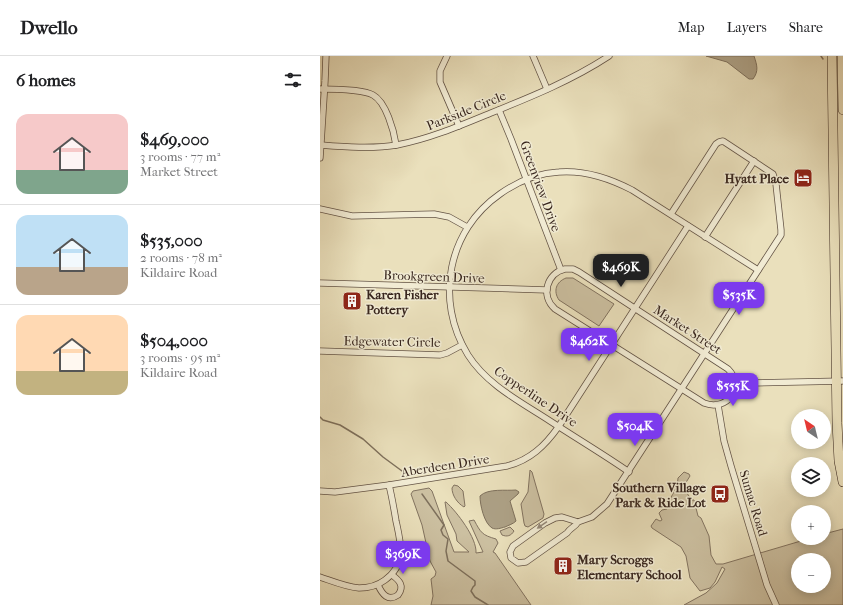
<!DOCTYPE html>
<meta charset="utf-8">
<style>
body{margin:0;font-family:"IM FELL French Canon",serif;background:#f6f6f6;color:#202124;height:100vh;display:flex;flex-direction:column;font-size:15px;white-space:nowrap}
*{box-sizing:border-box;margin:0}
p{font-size:13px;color:#757577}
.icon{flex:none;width:22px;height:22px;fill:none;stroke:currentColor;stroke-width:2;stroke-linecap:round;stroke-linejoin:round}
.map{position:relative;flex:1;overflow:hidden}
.side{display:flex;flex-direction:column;background:#fff;width:320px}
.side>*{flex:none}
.needle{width:26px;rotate:325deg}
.tools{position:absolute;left:471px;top:353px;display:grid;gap:8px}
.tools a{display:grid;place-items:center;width:40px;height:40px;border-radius:50%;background:#fff;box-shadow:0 2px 10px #0003;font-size:20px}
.price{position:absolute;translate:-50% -34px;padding:0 9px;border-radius:8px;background:#7c3aed;color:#fff;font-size:13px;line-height:26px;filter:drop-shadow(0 1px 2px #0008)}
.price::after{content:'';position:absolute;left:50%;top:24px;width:12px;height:9px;margin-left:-6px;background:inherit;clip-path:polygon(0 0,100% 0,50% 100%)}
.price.active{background:#222;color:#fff}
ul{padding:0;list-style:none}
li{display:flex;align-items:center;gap:12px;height:100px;padding:0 16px}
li+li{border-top:1px solid #e0e0e0}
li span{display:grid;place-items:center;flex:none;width:112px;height:80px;border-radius:12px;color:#555}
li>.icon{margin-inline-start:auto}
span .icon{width:48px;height:48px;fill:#fffc;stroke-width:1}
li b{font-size:17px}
h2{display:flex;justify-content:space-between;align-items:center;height:48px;padding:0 16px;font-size:17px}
header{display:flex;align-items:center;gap:24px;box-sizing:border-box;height:56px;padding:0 20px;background:#fff;border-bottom:1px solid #e0e0e0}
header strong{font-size:19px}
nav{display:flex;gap:22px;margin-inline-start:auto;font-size:14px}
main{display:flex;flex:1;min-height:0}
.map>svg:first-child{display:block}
.green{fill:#ccc0a1;stroke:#827360;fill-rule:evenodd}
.water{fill:#ada186;stroke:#7e705c}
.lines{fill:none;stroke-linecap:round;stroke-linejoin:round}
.stream{stroke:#7e705c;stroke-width:1.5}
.minor-casing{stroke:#645446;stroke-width:7}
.trunk-casing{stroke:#38261e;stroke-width:10}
.minor{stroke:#f1ebd3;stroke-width:5.5}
.trunk{stroke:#eae0bc;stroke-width:9}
.oneway{fill:#948878}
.labels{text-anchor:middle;stroke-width:3;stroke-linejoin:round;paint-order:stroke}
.street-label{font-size:13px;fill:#38261e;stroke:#f1ebd3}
.poi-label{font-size:13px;font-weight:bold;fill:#38261e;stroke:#f1ebd3;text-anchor:end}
</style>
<header>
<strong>Dwello</strong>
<nav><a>Map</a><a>Layers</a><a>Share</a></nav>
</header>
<main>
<section class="side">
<h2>6 homes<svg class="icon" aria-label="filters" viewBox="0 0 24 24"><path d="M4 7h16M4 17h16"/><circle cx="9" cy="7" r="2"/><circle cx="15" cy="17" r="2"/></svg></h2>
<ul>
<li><span style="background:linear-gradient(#f6c9c9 70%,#7fa58c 0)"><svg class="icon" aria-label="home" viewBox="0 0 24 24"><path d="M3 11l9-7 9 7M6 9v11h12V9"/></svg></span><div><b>$469,000</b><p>3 rooms · 77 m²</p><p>Market Street</p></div></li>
<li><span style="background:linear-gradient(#bfe0f5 65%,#b9a48a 0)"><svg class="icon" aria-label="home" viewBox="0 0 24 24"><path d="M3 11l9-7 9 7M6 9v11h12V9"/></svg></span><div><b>$535,000</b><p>2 rooms · 78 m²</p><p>Kildaire Road</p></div></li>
<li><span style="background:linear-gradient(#ffd9b3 70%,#c2b280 0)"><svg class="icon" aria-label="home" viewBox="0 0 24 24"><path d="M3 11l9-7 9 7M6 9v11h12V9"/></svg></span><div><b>$504,000</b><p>3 rooms · 95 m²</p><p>Kildaire Road</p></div></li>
</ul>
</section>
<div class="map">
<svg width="523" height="549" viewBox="0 0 523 549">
<rect width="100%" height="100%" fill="#eae0bc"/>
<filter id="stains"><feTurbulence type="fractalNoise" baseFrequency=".005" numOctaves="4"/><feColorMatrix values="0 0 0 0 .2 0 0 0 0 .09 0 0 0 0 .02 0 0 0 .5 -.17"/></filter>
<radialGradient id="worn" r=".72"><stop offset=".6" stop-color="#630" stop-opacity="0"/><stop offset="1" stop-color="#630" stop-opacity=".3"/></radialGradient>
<g class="green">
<path d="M246,222H253L294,248L279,270L239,244C233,235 236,226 246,222Z"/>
<path d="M210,414L212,416L224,458L223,462L208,471L205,470L204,467L201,448L208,436Z"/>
<path d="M364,416L369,418L370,420L365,428L366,436L372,444H374L378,460L381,462L389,480L391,499L396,508H403L491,482H504V478L523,473V549H364L386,537L397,527L405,513L402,511L395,526L390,532L380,535L370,522L366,500L361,491L332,472L331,470L336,463L340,465L342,464L339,457L342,454L347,453C347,443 358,435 358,422ZM478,504H504V530H478Z"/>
<path d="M134,429L138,430L143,435L145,450L144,451C137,447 132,439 132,432Z"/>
<path d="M109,432L112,435L134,496H149L137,485L136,478L127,459L125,446H126C137,456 157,482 156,497L163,496L149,465L154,464C161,477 162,479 176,483L178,487L173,496L175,497L211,549H111L113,540L111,523L115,520L116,516L110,505L102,469L91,438L93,435Z"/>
<path d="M190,471L194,475C191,480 187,481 182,479L180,475Z"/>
</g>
<g class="water">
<path d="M386,0H434C437,9 439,15 433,23H429L407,6Z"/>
<path d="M196,434L199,436L198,438L190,445L196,465C193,468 189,469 185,471C181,472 176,474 172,472C164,467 160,449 160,440C168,432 186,435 196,434Z"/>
</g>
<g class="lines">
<g class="stream">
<path d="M501,0L503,3"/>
<path d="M0,361L3,364L20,369L43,383L63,401L82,415"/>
<path d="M102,438L124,469L121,474L123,479L128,483L126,495L128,505L155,525V529L153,531L151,535L155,541L168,549"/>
</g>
<defs>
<g id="minor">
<path d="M127,0L120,15V26L139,70"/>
<path d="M213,0L227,33"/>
<path d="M0,33C13,33 42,33 53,39C66,46 74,75 76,89"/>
<path d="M179,54L191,83L241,214"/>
<path d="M1,89C26,91 52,93 77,89C108,83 137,71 166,59C208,42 251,25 289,0"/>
<path d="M0,102L5,25L6,0"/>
<path d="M0,153L32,160L114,158L129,161L147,171"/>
<path d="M385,181L434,105"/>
<path d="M245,213H253L259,216L408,313C426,331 407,356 384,347L235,253C220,240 227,217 245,213Z"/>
<path d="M0,227L227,234"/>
<path d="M0,295L120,299L127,297L142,289"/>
<path d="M414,321L420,324L431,327L523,325"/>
<path d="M414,336L421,331L431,327"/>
<path d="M398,349L404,385L411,410L447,529L456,549"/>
<path d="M309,416C283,398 256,382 230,365C201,346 167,329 148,299C114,244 128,174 180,138C197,126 218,117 239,116C265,114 289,122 312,134L438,214"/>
<path d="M0,435L15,436L69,429L187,410C210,404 225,390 239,370L368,170"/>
<path d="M258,466L242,461L235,462L225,467L193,490L190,496L191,502L198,507L206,506L247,477C250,472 255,471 258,466L272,461L287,448L461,179V174L456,128L453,118L403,85L399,86L396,88L351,158"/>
<path d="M0,521C12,525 26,531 39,532C49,532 57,530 65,524C87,508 81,488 76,465C74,453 72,441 69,429"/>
<path d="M58,529C62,538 68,546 78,539C85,530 79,524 72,519"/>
</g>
<g id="trunk">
<path d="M512,0L517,367L519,405L523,426"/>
<path d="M522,0L523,54"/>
</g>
</defs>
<use href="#minor" class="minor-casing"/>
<use href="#trunk" class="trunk-casing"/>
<use href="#minor" class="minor"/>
<use href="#trunk" class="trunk"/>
</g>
<defs><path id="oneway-solid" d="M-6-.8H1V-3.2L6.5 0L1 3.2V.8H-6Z"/></defs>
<use class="oneway" href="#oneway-solid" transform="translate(222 469) rotate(146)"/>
<defs>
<symbol id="hotel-square" viewBox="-11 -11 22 22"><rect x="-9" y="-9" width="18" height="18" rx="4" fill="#8f2418" stroke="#f1ebd3"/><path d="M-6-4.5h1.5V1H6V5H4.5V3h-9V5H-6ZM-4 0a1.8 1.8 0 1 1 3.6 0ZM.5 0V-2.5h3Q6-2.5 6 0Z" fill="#fff"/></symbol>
<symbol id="building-square" viewBox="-11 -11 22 22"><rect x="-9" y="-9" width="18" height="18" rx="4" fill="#8f2418" stroke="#f1ebd3"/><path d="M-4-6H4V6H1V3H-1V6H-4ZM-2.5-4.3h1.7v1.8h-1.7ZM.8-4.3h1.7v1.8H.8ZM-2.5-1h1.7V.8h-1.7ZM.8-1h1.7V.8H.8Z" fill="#fff"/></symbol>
<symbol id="bus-square" viewBox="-11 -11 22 22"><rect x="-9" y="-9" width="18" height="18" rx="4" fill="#8f2418" stroke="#f1ebd3"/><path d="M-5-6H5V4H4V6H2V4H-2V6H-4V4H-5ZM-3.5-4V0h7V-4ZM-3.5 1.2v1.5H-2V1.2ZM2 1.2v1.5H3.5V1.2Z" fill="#fff"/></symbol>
</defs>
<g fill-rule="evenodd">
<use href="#hotel-square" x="472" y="111" width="22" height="22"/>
<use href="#building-square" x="21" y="234" width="22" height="22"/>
<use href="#bus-square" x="389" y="427" width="22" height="22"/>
<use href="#building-square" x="232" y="499" width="22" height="22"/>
</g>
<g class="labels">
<g class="street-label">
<text transform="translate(146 54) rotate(-22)" y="5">Parkside Circle</text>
<text transform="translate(221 130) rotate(70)" y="5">Greenview Drive</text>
<text transform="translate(114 220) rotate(2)" y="5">Brookgreen Drive</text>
<text transform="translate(368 273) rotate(33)" y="5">Market Street</text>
<text transform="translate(72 285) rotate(1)" y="5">Edgewater Circle</text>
<text transform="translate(216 340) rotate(34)" y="5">Copperline Drive</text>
<text transform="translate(125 409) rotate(-9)" y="5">Aberdeen Drive</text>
<text transform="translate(434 447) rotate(73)" y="5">Sumac Road</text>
</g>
<g class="poi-label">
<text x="469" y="127">Hyatt Place</text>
<text x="46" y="243" text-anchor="start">Karen Fisher<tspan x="46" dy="15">Pottery</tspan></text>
<text x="386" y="436">Southern Village<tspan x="386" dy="15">Park &amp; Ride Lot</tspan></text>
<text x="257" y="508" text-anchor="start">Mary Scroggs<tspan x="257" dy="15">Elementary School</tspan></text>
</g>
</g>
<rect width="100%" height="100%" filter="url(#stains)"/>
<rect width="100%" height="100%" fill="url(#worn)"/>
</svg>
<div class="tools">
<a><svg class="needle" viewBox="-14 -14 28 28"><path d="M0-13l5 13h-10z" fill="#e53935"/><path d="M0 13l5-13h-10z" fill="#757577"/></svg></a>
<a><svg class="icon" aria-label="layers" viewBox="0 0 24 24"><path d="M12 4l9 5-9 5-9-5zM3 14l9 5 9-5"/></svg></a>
<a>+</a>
<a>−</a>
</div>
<b class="price active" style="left:301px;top:232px">$469K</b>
<b class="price" style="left:419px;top:260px">$535K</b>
<b class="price" style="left:269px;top:306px">$462K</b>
<b class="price" style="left:413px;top:351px">$555K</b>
<b class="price" style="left:315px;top:391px">$504K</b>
<b class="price" style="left:83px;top:519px">$369K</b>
</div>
</main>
